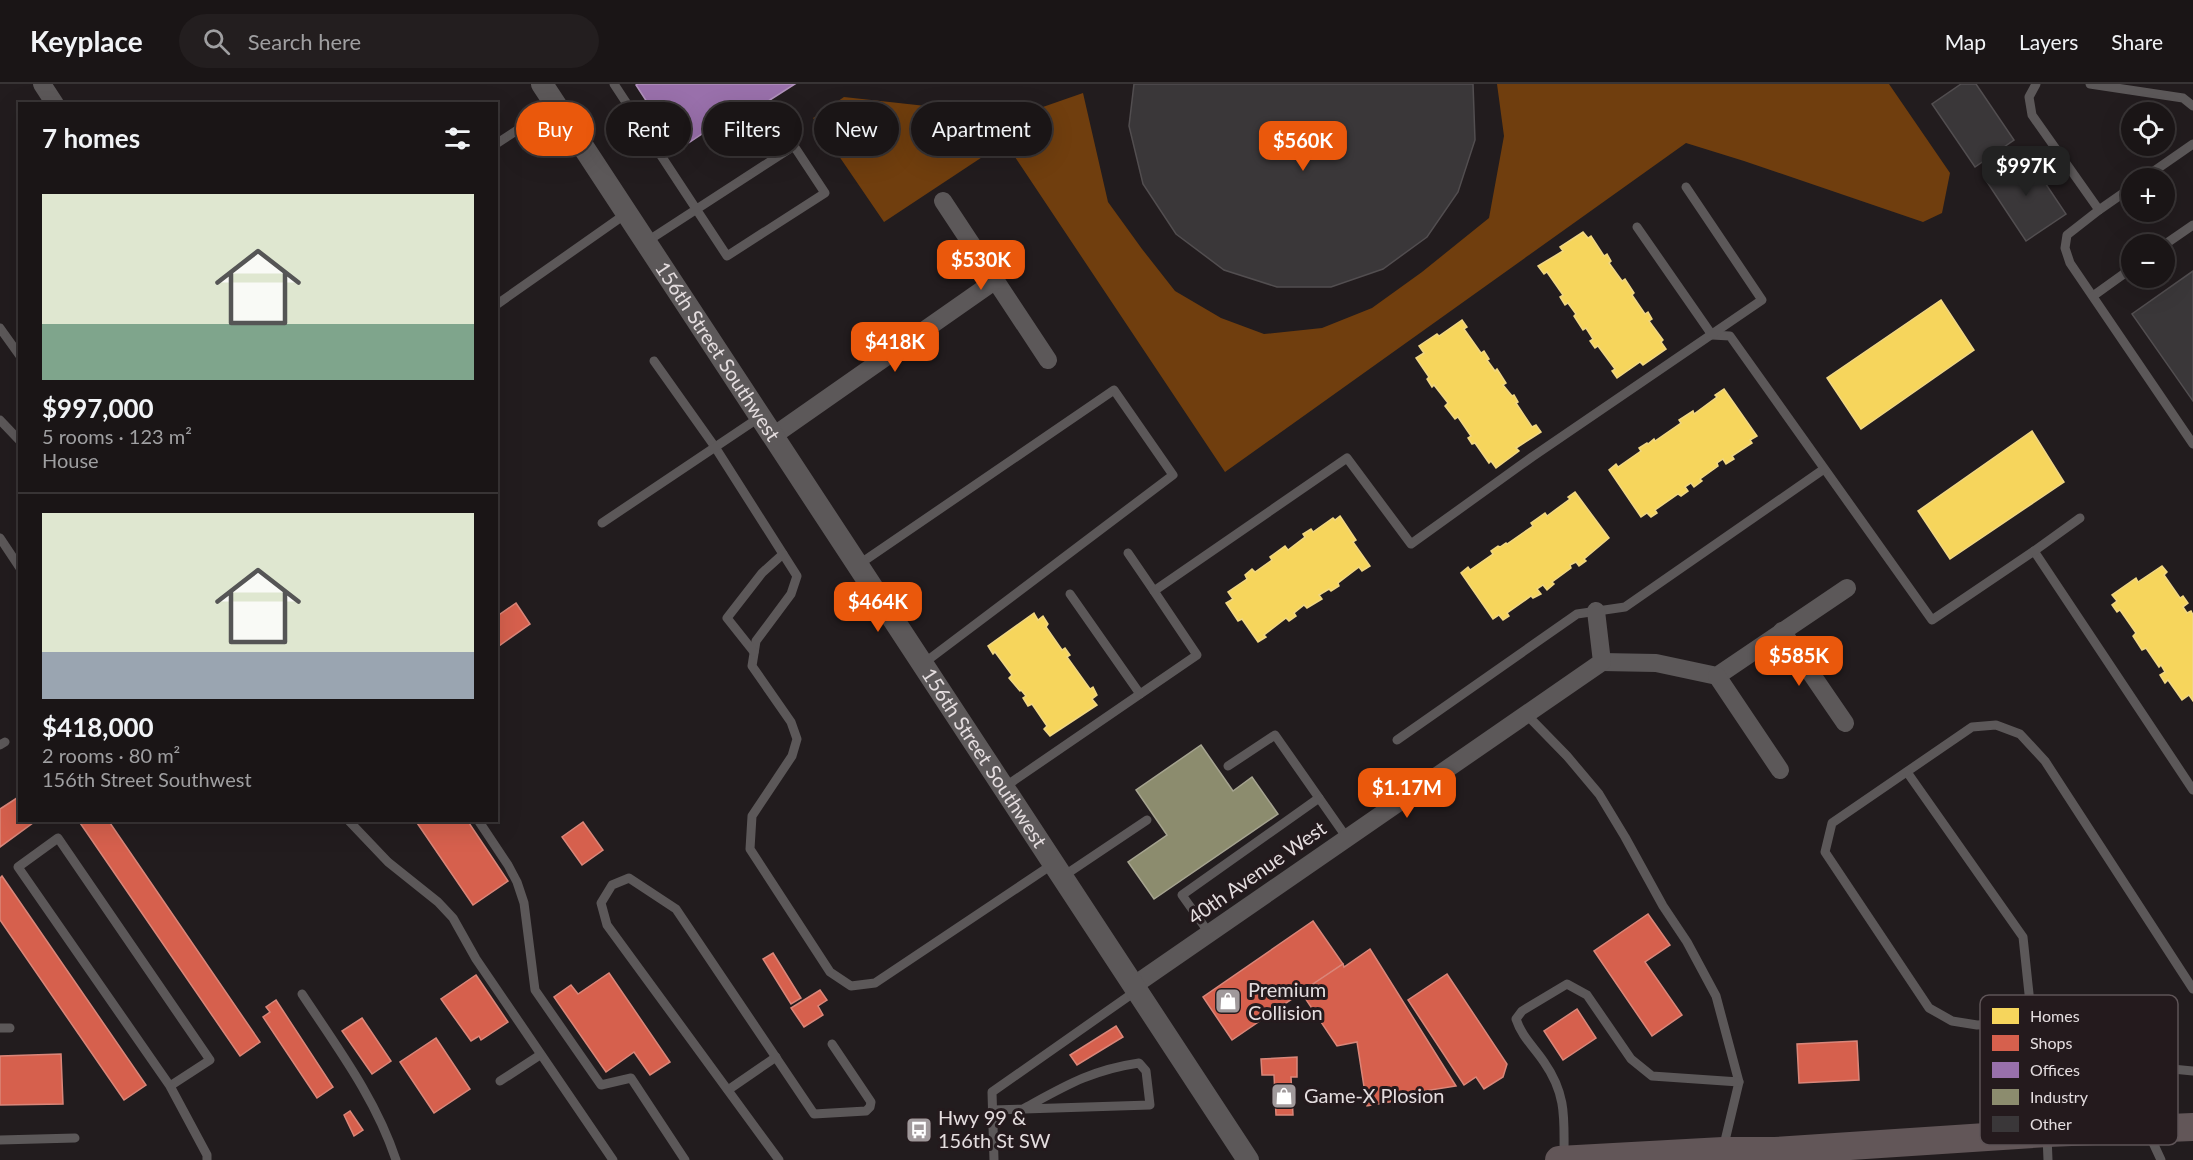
<!DOCTYPE html>
<meta charset="utf-8">
<style>
body{margin:0;font-family:Lato,sans-serif;background:#231e1f;color:#f1f3f6;height:100vh;display:flex;flex-direction:column;font-size:22px;white-space:nowrap}
*{box-sizing:border-box;margin:0}
p{font-size:20px;color:#9f9fa1}
.icon{flex:none;width:33px;height:33px;fill:none;stroke:currentColor;stroke-width:2;stroke-linecap:round;stroke-linejoin:round}
.map{position:relative;flex:1;overflow:hidden}
.details{position:absolute;left:18px;top:18px;width:480px;height:720px;display:flex;flex-direction:column;background:#1a1516;border-radius:0px;box-shadow:0 6px 24px #0002,0 0 0 2px #383435}
.details>*{flex:none}
.hud{position:absolute;left:516px;top:18px;width:570px;height:54px;display:flex;gap:12px}
.controls{position:absolute;left:2121px;top:18px;display:grid;gap:12px}
.controls a{display:grid;place-items:center;width:54px;height:54px;border-radius:50%;background:#1a1516;box-shadow:0 6px 24px #0002,0 0 0 2px #383435;font-size:30px}
.price{position:absolute;translate:-50% -51px;padding:0 14px;border-radius:12px;background:#ea580c;color:#fff;font-size:20px;line-height:39px;filter:drop-shadow(0 2px 3px #0008)}
.price::after{content:'';position:absolute;left:50%;top:36px;width:18px;height:14px;margin-left:-9px;background:inherit;clip-path:polygon(0 0,100% 0,50% 100%)}
.price.current{background:#222;color:#fff}
ul{padding:0;list-style:none}
li{display:grid;align-content:center;gap:12px;height:318px;padding:0 24px}
li+li{border-top:2px solid #383435}
li span{display:grid;place-items:center;height:186px;border-radius:0px;color:#555}
li>.icon{margin-inline-start:auto}
span .icon{width:108px;height:108px;fill:#fffc;stroke-width:1}
li b{font-size:26px}
h2{display:flex;justify-content:space-between;align-items:center;height:72px;padding:0 24px;font-size:26px}
.pill{padding:0 21px;border-radius:27px;background:#1a1516;box-shadow:0 6px 24px #0002,0 0 0 2px #383435;font-size:21px;line-height:54px}
.pill.current{background:#ea580c;color:#fff}
header{display:flex;align-items:center;gap:36px;box-sizing:border-box;height:84px;padding:0 30px;background:#1a1516;border-bottom:2px solid #383435}
header strong{font-size:28px}
nav{display:flex;gap:33px;margin-inline-start:auto;font-size:21px}
.search{width:420px;height:54px;background:#231e1f;display:flex;align-items:center;gap:15px;box-sizing:border-box;padding:0 21px;border-radius:33px;color:#9f9fa1;font-size:22px}
.map>svg:first-child{display:block}
.forest{fill:#703e0e}
.homes{fill:#f6d55c;stroke:#f1d783;stroke-width:1.5}
.shops{fill:#d6604d;stroke:#da8679;stroke-width:1.5}
.offices{fill:#9970ab;stroke:#b091bb;stroke-width:1.5}
.industry{fill:#8c8c6e;stroke:#a6a490;stroke-width:1.5}
.building{fill:#3a3739;stroke:#524e50;stroke-width:1.5}
.lines{fill:none;stroke-linecap:round;stroke-linejoin:round}
.service{stroke:#5c5859;stroke-width:9}
.minor{stroke:#5c5859;stroke-width:18}
.tertiary{stroke:#5c5859;stroke-width:22}
.trunk{stroke:#625658;stroke-width:28}
.labels{text-anchor:middle;stroke-width:6;stroke-linejoin:round;paint-order:stroke}
.street-label{font-size:20px;fill:#e4dddf;stroke:#241a1d}
.poi-label{font-size:20px;fill:#e4dddf;stroke:#241a1d;text-anchor:start}
.key{fill:#241a1d;stroke:#5e5457;stroke-width:1.5}
.key-label{font-size:16px;fill:#e4dddf}
</style>
<header>
<strong>Keyplace</strong>
<div class="search"><svg class="icon" aria-label="search" viewBox="0 0 24 24"><circle cx="10" cy="10" r="6"/><path d="M15 15l6 6"/></svg>Search here</div>
<nav><a>Map</a><a>Layers</a><a>Share</a></nav>
</header>
<div class="map">
<svg width="2193" height="1076" viewBox="0 0 2193 1076">
<rect width="100%" height="100%" fill="#221c1e"/>
<path class="forest" d="M1497,0H1889L1950,89L1942,129L1923,138L1744,77L1686,59L1225,388L1005,58L884,138L813,34L844,13L1017,32L1083,9L1108,118L1142,165L1175,207L1221,234L1264,250L1322,244L1372,224L1422,188L1489,134L1504,52Z"/>
<g class="homes">
<path d="M1583,148L1588,154L1591,152L1604,172L1607,170L1611,177L1609,179L1622,197L1625,195L1634,209L1632,211L1645,230L1648,228L1652,235L1649,237L1663,256L1661,258L1666,265L1643,281L1640,278L1617,294L1612,287L1615,285L1598,262L1595,264L1590,257L1593,255L1586,244L1583,246L1574,232L1576,230L1568,219L1565,221L1560,213L1563,211L1547,188L1544,190L1538,182L1563,167L1560,163Z"/>
<path d="M1941,216L1974,266L1861,345L1827,294Z"/>
<path d="M1462,236L1467,243L1464,245L1481,269L1484,267L1489,275L1487,276L1495,287L1497,285L1506,299L1503,301L1512,312L1514,311L1518,318L1516,319L1532,343L1536,341L1541,348L1516,364L1519,367L1496,384L1491,377L1489,379L1475,359L1472,360L1468,354L1471,352L1458,333L1455,335L1445,322L1448,319L1434,301L1432,303L1427,295L1429,293L1416,274L1424,269L1419,262L1437,250L1439,252Z"/>
<path d="M1724,305L1757,352L1750,356L1752,359L1732,372L1734,375L1726,380L1723,375L1717,379L1718,382L1700,395L1702,397L1694,403L1691,399L1685,403L1688,407L1681,412L1678,410L1655,426L1657,429L1651,433L1647,429L1641,433L1609,386L1616,380L1618,383L1641,367L1639,364L1647,359L1648,360L1654,355L1655,357L1681,339L1679,336L1693,327L1694,330L1717,313L1715,311Z"/>
<path d="M2032,347L2064,398L1950,475L1918,427Z"/>
<path d="M1575,408L1609,454L1584,475L1586,477L1579,482L1576,478L1570,481L1571,484L1552,498L1554,500L1547,506L1543,501L1537,505L1541,510L1533,514L1531,512L1507,529L1509,532L1503,536L1499,531L1493,535L1461,489L1468,483L1470,486L1493,470L1491,467L1498,462L1500,463L1506,459L1507,460L1533,442L1531,439L1545,429L1547,432L1570,415L1568,413Z"/>
<path d="M1340,432L1356,456L1353,458L1370,482L1362,487L1359,483L1338,499L1339,502L1331,507L1329,505L1319,511L1322,515L1307,524L1304,521L1294,529L1296,532L1289,537L1286,534L1264,551L1266,553L1258,558L1242,535L1238,537L1226,519L1233,515L1228,508L1247,495L1245,491L1252,485L1255,488L1272,476L1270,473L1285,462L1288,466L1305,453L1303,450L1311,445L1313,448L1333,434L1335,436Z"/>
<path d="M2162,482L2167,488L2164,491L2180,514L2183,512L2188,519L2183,523L2187,529L2191,527L2193,531V617L2189,611L2182,616L2168,596L2165,599L2160,591L2165,588L2161,581L2159,583L2146,564L2142,566L2133,552L2136,549L2120,526L2117,528L2112,521L2117,517L2112,511L2136,494L2138,498Z"/>
<path d="M1034,529L1038,536L1043,532L1048,540L1046,543L1062,566L1065,564L1070,571L1067,573L1090,605L1093,603L1097,611L1092,615L1097,621L1050,652L1044,645L1047,642L1032,620L1028,622L1023,614L1026,612L1021,606L1020,607L1009,594L1012,591L995,568L993,570L988,562Z"/>
</g>
<g class="shops">
<path d="M516,519L530,540L496,564V533Z"/>
<path d="M20,712V736H37L0,763V725Z"/>
<path d="M78,736H108L260,958L240,972Z"/>
<path d="M415,736H467L508,797L473,821Z"/>
<path d="M583,738L603,766L582,781L562,753Z"/>
<path d="M2,792L146,1001L124,1016L0,836V794Z"/>
<path d="M1648,830L1670,861L1645,878L1682,931L1652,952L1594,867Z"/>
<path d="M1313,837L1343,880L1232,956L1203,913Z"/>
<path d="M1370,865L1456,1002L1399,1011L1401,1016L1367,1022L1357,958L1337,962L1301,908L1343,880L1344,883Z"/>
<path d="M773,869L801,914L791,920L763,875Z"/>
<path d="M609,889L670,978L650,991L634,968L606,988L554,913L571,901L578,910Z"/>
<path d="M1447,890L1507,980L1503,993L1484,1005L1476,993L1464,1001L1408,916Z"/>
<path d="M476,891L508,938L481,956L479,952L471,957L441,915Z"/>
<path d="M820,906L827,916L818,922L823,931L804,943L791,924Z"/>
<path d="M276,916L333,1003L317,1014L263,933L270,928L266,923Z"/>
<path d="M1577,925L1596,954L1563,976L1544,947Z"/>
<path d="M362,934L391,977L372,990L342,947Z"/>
<path d="M1116,942L1123,953L1077,981L1070,971Z"/>
<path d="M436,954L470,1005L434,1029L400,978Z"/>
<path d="M1857,957L1859,996L1799,999L1797,960Z"/>
<path d="M61,970L63,1020L0,1021V972Z"/>
<path d="M1297,973V993H1291L1293,1031H1276L1274,991H1262L1261,975Z"/>
<path d="M350,1027L363,1046L354,1052L344,1031Z"/>
</g>
<path class="offices" d="M638,0H795L718,49L711,44L678,66L636,1Z"/>
<path class="industry" d="M1201,661L1233,707L1252,693L1278,730L1154,815L1128,778L1167,751L1136,706Z"/>
<g class="building">
<path d="M1134,0H1473L1475,56L1458,108L1427,153L1383,185L1331,203H1277L1224,186L1176,150L1143,100L1129,42Z"/>
<path d="M1961,0H1976L2014,56L1975,83L1932,20Z"/>
<path d="M2025,69L2066,130L2026,157L1985,95Z"/>
<path d="M2193,187V317L2132,230Z"/>
</g>
<g class="lines">
<g class="service">
<path d="M614,0L727,172L825,109L794,62L646,158"/>
<path d="M2036,0L2029,13L2032,31L2099,126L2067,151L2065,164L2070,179L2193,360"/>
<path d="M2090,0L2183,14L2193,22"/>
<path d="M496,60L556,21"/>
<path d="M2144,94L2193,60"/>
<path d="M2099,126L2132,103"/>
<path d="M1637,143L1712,251L1730,252L1932,536L2034,467L2193,706"/>
<path d="M2164,161L2193,141"/>
<path d="M2093,212L2132,184"/>
<path d="M496,221L627,129"/>
<path d="M0,244L20,272"/>
<path d="M654,277L715,363L797,492L791,510L756,557L752,582L791,638L797,655L792,672L752,732L750,765L830,888L851,902L875,899L1053,780"/>
<path d="M0,336L20,357"/>
<path d="M602,439L760,333"/>
<path d="M0,454L20,484"/>
<path d="M2034,467L2080,434"/>
<path d="M1128,469L1154,507"/>
<path d="M858,481L1114,306L1173,391L924,579"/>
<path d="M1070,510L1140,610"/>
<path d="M754,568L727,534L762,489L783,470"/>
<path d="M1526,630L1567,672L1599,710L1625,753L1663,822L1687,858L1716,912L1739,998L1723,1065"/>
<path d="M1397,656L1577,530L1625,523L1824,385"/>
<path d="M0,661L5,658"/>
<path d="M1228,682L1275,651L1347,754"/>
<path d="M1907,688L2023,853L2032,938"/>
<path d="M1003,704L1197,571L1154,507L1347,374L1411,460L1532,373L1762,216L1686,103"/>
<path d="M348,736L388,778L438,818L453,834L476,875L613,1076"/>
<path d="M478,736L508,781L517,798L524,819L535,906L601,1001L631,994L685,1076"/>
<path d="M1062,793L1147,736"/>
<path d="M1209,849L1182,811L1319,714"/>
<path d="M2193,905L2045,677L2020,650L1996,641L1972,643L1832,739L1825,768L1929,924L1952,937L1977,941L2032,938L2064,951L2087,967L2121,980L2193,987"/>
<path d="M302,910C337,963 376,1015 396,1076"/>
<path d="M0,944H10"/>
<path d="M500,997L540,971"/>
<path d="M170,1002L210,976L58,754L18,783L170,1002L207,1071V1076"/>
<path d="M728,1006L776,973"/>
<path d="M992,1026L1150,1021L1146,987L1139,979C1091,986 1065,1002 1023,1025"/>
<path d="M2149,1050L2161,1076"/>
<path d="M2047,1052L2048,1076"/>
<path d="M0,1056L75,1054"/>
<path d="M1564,1073C1564,1035 1567,1011 1544,978C1534,963 1522,953 1516,935L1522,927L1567,900L1587,911L1631,975L1652,992L1739,998"/>
<path d="M779,1076L607,841L601,819L612,801L629,794L676,825L814,1030L866,1027L870,1023L871,1018L832,960"/>
<path d="M994,1076L992,1008L1136,907"/>
</g>
<g class="minor">
<path d="M42,0L55,20"/>
<path d="M943,117L1048,276"/>
<path d="M773,352L996,196"/>
<path d="M1782,547L1845,639"/>
<path d="M1602,578L1656,579L1717,592L1847,504"/>
<path d="M1717,592L1780,686"/>
<path d="M1133,902L1602,578L1596,527"/>
</g>
<path class="tertiary" id="s1" d="M542,0L1248,1076"/>
<path class="trunk" d="M1559,1076L1723,1067H1775L2047,1049L2193,1043"/>
</g>
<defs>
<symbol id="shop-square" viewBox="-11 -11 22 22"><rect x="-9" y="-9" width="18" height="18" rx="4" fill="#a0999b" stroke="#241a1d"/><path d="M-5-2.5h2.3a2.7 3.5 0 0 1 5.4 0H5L5.5 6h-11ZM-1.5-2.5h3a1.5 2.3 0 0 0-3 0Z" fill="#fff"/></symbol>
<symbol id="bus-square" viewBox="-11 -11 22 22"><rect x="-9" y="-9" width="18" height="18" rx="4" fill="#a0999b" stroke="#241a1d"/><path d="M-5-6H5V4H4V6H2V4H-2V6H-4V4H-5ZM-3.5-4V0h7V-4ZM-3.5 1.2v1.5H-2V1.2ZM2 1.2v1.5H3.5V1.2Z" fill="#fff"/></symbol>
</defs>
<g fill-rule="evenodd">
<use href="#shop-square" x="1213" y="902" width="30" height="30"/>
<use href="#shop-square" x="1269" y="997" width="30" height="30"/>
<use href="#bus-square" x="904" y="1031" width="30" height="30"/>
</g>
<g class="labels">
<g class="street-label">
<text dy="7" stroke="none"><textPath href="#s1" startOffset="320">156th Street Southwest</textPath></text>
<text dy="7" stroke="none"><textPath href="#s1" startOffset="806">156th Street Southwest</textPath></text>
<text transform="translate(1257 789) rotate(-35)" y="7">40th Avenue West</text>
</g>
<g class="poi-label">
<text x="1248" y="913">Premium<tspan x="1248" dy="23">Collision</tspan></text>
<text x="1304" y="1019">Game-X Plosion</text>
<text x="938" y="1041">Hwy 99 &amp;<tspan x="938" dy="23">156th St SW</tspan></text>
</g>
</g>
<rect x="1980" y="911" width="198" height="150" rx="9" class="key"/>
<rect x="1992" y="924" width="27" height="16" fill="#f6d55c"/>
<rect x="1992" y="951" width="27" height="16" fill="#d6604d"/>
<rect x="1992" y="978" width="27" height="16" fill="#9970ab"/>
<rect x="1992" y="1005" width="27" height="16" fill="#8c8c6e"/>
<rect x="1992" y="1032" width="27" height="16" fill="#3a3739"/>
<g class="key-label">
<text x="2030" y="938">Homes</text>
<text x="2030" y="965">Shops</text>
<text x="2030" y="992">Offices</text>
<text x="2030" y="1019">Industry</text>
<text x="2030" y="1046">Other</text>
</g>
</svg>
<div class="controls">
<a><svg class="icon" aria-label="locate" viewBox="0 0 24 24"><circle cx="12" cy="12" r="6"/><path d="M12 2v4M12 18v4M2 12h4M18 12h4"/></svg></a>
<a>+</a>
<a>−</a>
</div>
<b class="price" style="left:1303px;top:88px">$560K</b>
<b class="price current" style="left:2026px;top:113px">$997K</b>
<b class="price" style="left:981px;top:207px">$530K</b>
<b class="price" style="left:895px;top:289px">$418K</b>
<b class="price" style="left:878px;top:549px">$464K</b>
<b class="price" style="left:1799px;top:603px">$585K</b>
<b class="price" style="left:1407px;top:735px">$1.17M</b>
<div class="hud">
<a class="pill current">Buy</a>
<a class="pill">Rent</a>
<a class="pill">Filters</a>
<a class="pill">New</a>
<a class="pill">Apartment</a>
</div>
<section class="details">
<h2>7 homes<svg class="icon" aria-label="filters" viewBox="0 0 24 24"><path d="M4 7h16M4 17h16"/><circle cx="9" cy="7" r="2"/><circle cx="15" cy="17" r="2"/></svg></h2>
<ul>
<li><span style="background:linear-gradient(#dfe7d0 70%,#7fa58c 0)"><svg class="icon" aria-label="home" viewBox="0 0 24 24"><path d="M3 11l9-7 9 7M6 9v11h12V9"/></svg></span><div><b>$997,000</b><p>5 rooms · 123 m²</p><p>House</p></div></li>
<li><span style="background:linear-gradient(#dfe7d0 75%,#9aa5b1 0)"><svg class="icon" aria-label="home" viewBox="0 0 24 24"><path d="M3 11l9-7 9 7M6 9v11h12V9"/></svg></span><div><b>$418,000</b><p>2 rooms · 80 m²</p><p>156th Street Southwest</p></div></li>
</ul>
</section>
</div>
